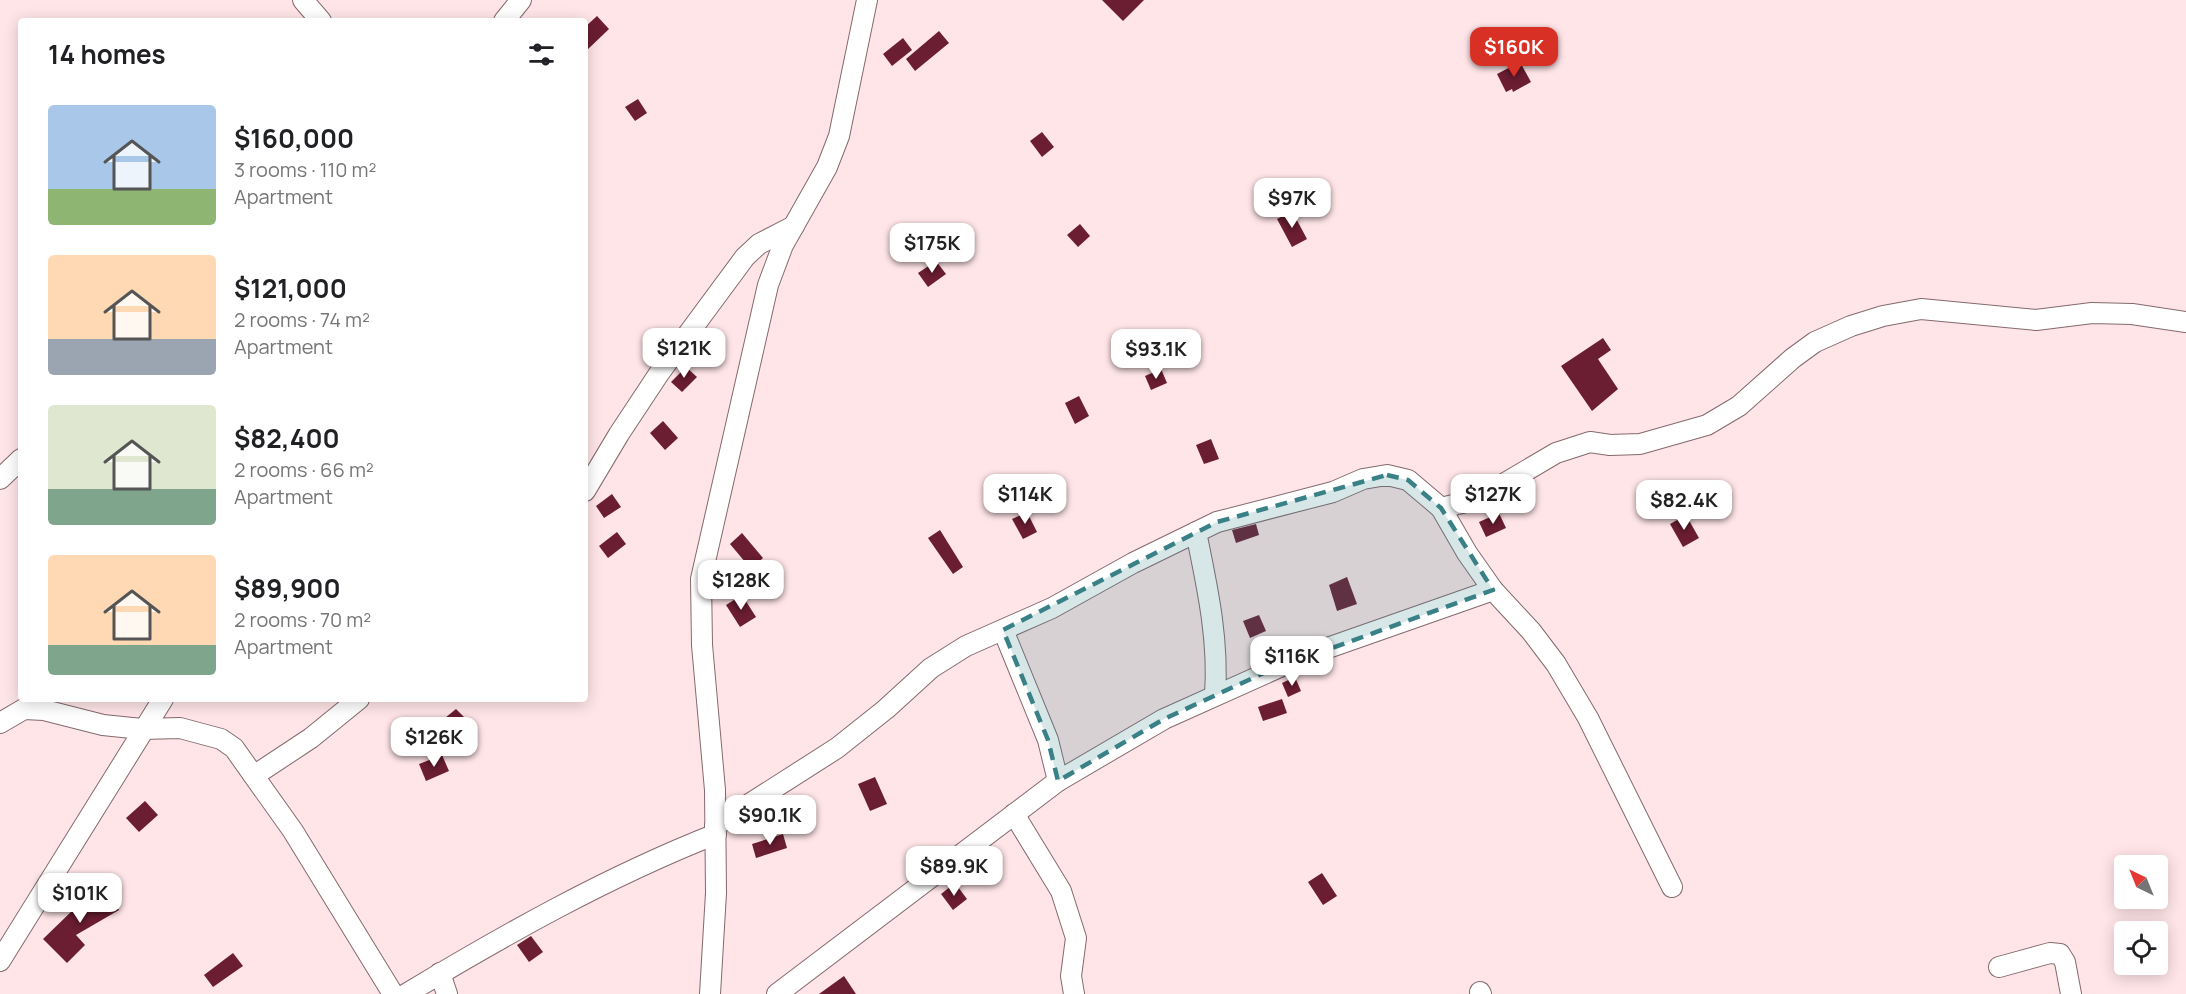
<!DOCTYPE html>
<meta charset="utf-8">
<style>
body{margin:0;font-family:Manrope,sans-serif;background:#f6f6f6;color:#202124;height:100vh;display:flex;flex-direction:column;font-size:22px;white-space:nowrap}
*{box-sizing:border-box;margin:0}
p{font-size:20px;color:#757577}
.icon{flex:none;width:33px;height:33px;fill:none;stroke:currentColor;stroke-width:2;stroke-linecap:round;stroke-linejoin:round}
.map{position:relative;flex:1;overflow:hidden}
.sheet{position:absolute;left:18px;top:18px;width:570px;height:684px;display:flex;flex-direction:column;background:#fff;border-radius:6px;box-shadow:0 3px 15px #0003}
.sheet>*{flex:none}
.needle{width:39px;rotate:317deg}
.fabs{position:absolute;left:2114px;top:855px;display:grid;gap:12px}
.fabs a{display:grid;place-items:center;width:54px;height:54px;border-radius:6px;background:#fff;box-shadow:0 3px 15px #0003;font-size:30px}
.price{position:absolute;translate:-50% -51px;padding:0 14px;border-radius:12px;background:#fff;color:#222;font-size:20px;line-height:39px;filter:drop-shadow(0 2px 3px #0008)}
.price::after{content:'';position:absolute;left:50%;top:36px;width:18px;height:14px;margin-left:-9px;background:inherit;clip-path:polygon(0 0,100% 0,50% 100%)}
.price.selected{background:#d93025;color:#fff}
ul{padding:0;list-style:none}
li{display:flex;align-items:center;gap:18px;height:150px;padding:0 30px}
li span{display:grid;place-items:center;flex:none;width:168px;height:120px;border-radius:6px;color:#555}
li>.icon{margin-inline-start:auto}
span .icon{width:72px;height:72px;fill:#fffc;stroke-width:1}
li b{font-size:26px}
h2{display:flex;justify-content:space-between;align-items:center;height:72px;padding:0 30px;font-size:26px}
.map>svg:first-child{display:block}
.building{fill:#6b1d32}
.lines{fill:none;stroke-linecap:round;stroke-linejoin:round}
.street-casing{stroke:#84696d;stroke-width:22}
.street{stroke:#fff;stroke-width:20}
.marked{fill:#398186;fill-opacity:0.2;stroke:#398186;stroke-width:4.5;stroke-dasharray:12 8;stroke-linejoin:round}
</style>
<div class="map">
<svg width="2186" height="994" viewBox="0 0 2186 994">
<rect width="100%" height="100%" fill="#ffe5e8"/>
<g class="building">
<path d="M1102,0H1144L1123,21Z"/>
<path d="M597,16L609,29L585,52V27Z"/>
<path d="M939,31L949,43L915,71L906,59Z"/>
<path d="M903,38L912,50L892,66L883,54Z"/>
<path d="M1520,62L1531,82L1513,92L1512,89L1506,92L1497,74Z"/>
<path d="M638,99L647,113L635,121L625,107Z"/>
<path d="M1042,132L1054,147L1042,157L1030,141Z"/>
<path d="M1292,211L1307,239L1292,247L1277,219Z"/>
<path d="M1080,224L1090,236L1078,247L1067,235Z"/>
<path d="M936,261L946,274L928,287L918,273Z"/>
<path d="M1603,338L1611,350L1598,359L1618,389L1592,411L1561,366Z"/>
<path d="M686,367L697,377L682,392L671,382Z"/>
<path d="M1161,369L1167,383L1151,390L1145,376Z"/>
<path d="M1079,396L1089,416L1075,424L1065,403Z"/>
<path d="M663,421L678,438L665,450L650,433Z"/>
<path d="M1211,439L1219,459L1204,464L1196,445Z"/>
<path d="M612,494L621,507L604,518L596,506Z"/>
<path d="M1027,512L1037,532L1023,539L1012,519Z"/>
<path d="M1499,513L1506,528L1486,537L1479,522Z"/>
<path d="M1686,515L1699,538L1683,547L1670,524Z"/>
<path d="M1256,524L1259,535L1236,543L1232,530Z"/>
<path d="M940,530L963,567L953,574L928,538Z"/>
<path d="M617,532L626,544L608,558L599,546Z"/>
<path d="M742,533L763,558L751,569L730,544Z"/>
<path d="M1347,577L1357,604L1337,611L1329,585Z"/>
<path d="M742,595L756,617L740,627L726,605Z"/>
<path d="M1259,615L1266,631L1250,638L1243,621Z"/>
<path d="M1295,677L1301,691L1288,697L1282,683Z"/>
<path d="M1282,699L1287,713L1263,721L1258,707Z"/>
<path d="M456,709L470,723L459,733L445,718Z"/>
<path d="M442,755L449,771L426,781L419,764Z"/>
<path d="M875,777L887,804L870,811L858,784Z"/>
<path d="M145,801L158,815L139,832L126,818Z"/>
<path d="M783,834L787,848L756,858L752,844Z"/>
<path d="M1322,873L1337,896L1323,905L1308,882Z"/>
<path d="M955,883L967,899L953,910L941,894Z"/>
<path d="M105,887L119,910L76,935L85,945L67,963L43,939L74,909L72,906Z"/>
<path d="M531,936L543,952L529,962L517,945Z"/>
<path d="M233,953L243,966L213,987L204,975Z"/>
<path d="M844,976L856,994H819Z"/>
</g>
<g class="lines">
<defs>
<g id="street">
<path d="M303,0L321,21"/>
<path d="M504,21L521,0"/>
<path d="M0,479L21,459"/>
<path d="M585,491L619,434L660,372L745,257L759,244L794,226"/>
<path d="M1441,508L1478,499L1556,453L1590,442L1610,445L1640,444L1707,425L1739,406L1793,358L1815,342L1851,326L1883,316L1921,309L2036,320L2092,313L2132,314L2186,322"/>
<path d="M1196,532C1207,586 1219,639 1215,695"/>
<path d="M1003,630L1048,740L1058,781"/>
<path d="M0,723L24,709L44,710L103,725L142,729L180,728L221,739L234,748L293,831L393,994"/>
<path d="M255,775L311,738L359,699"/>
<path d="M1014,814L1061,891L1076,938L1071,976L1074,994"/>
<path d="M715,826L837,748L886,709L931,668L966,646L1052,608L1133,563L1217,522L1333,492L1363,479L1387,475L1408,480L1441,508L1467,553L1493,590L1531,631L1556,664L1588,718L1672,887"/>
<path d="M0,961L163,699"/>
<path d="M1999,967L2050,953L2060,954L2065,962L2071,994"/>
<path d="M440,973L447,994"/>
<path d="M1480,992L1481,994"/>
<path d="M406,994C506,934 607,877 716,834"/>
<path d="M710,994L716,893L715,790L702,645L701,579L768,285L783,245L827,167L839,136L867,0"/>
<path d="M777,994L1058,781L1164,719L1302,657L1493,590"/>
</g>
</defs>
<use href="#street" class="street-casing"/>
<use href="#street" class="street"/>
</g>
<path class="marked" d="M1387,475L1408,480L1441,508L1493,590L1268,671L1164,719L1058,781L1048,740L1003,630L1217,522Z"/>
</svg>
<div class="fabs">
<a><svg class="needle" viewBox="-14 -14 28 28"><path d="M0-13l5 13h-10z" fill="#e53935"/><path d="M0 13l5-13h-10z" fill="#757577"/></svg></a>
<a><svg class="icon" aria-label="locate" viewBox="0 0 24 24"><circle cx="12" cy="12" r="6"/><path d="M12 2v4M12 18v4M2 12h4M18 12h4"/></svg></a>
</div>
<b class="price selected" style="left:1514px;top:78px">$160K</b>
<b class="price" style="left:1292px;top:229px">$97K</b>
<b class="price" style="left:932px;top:274px">$175K</b>
<b class="price" style="left:684px;top:379px">$121K</b>
<b class="price" style="left:1156px;top:380px">$93.1K</b>
<b class="price" style="left:1025px;top:525px">$114K</b>
<b class="price" style="left:1493px;top:525px">$127K</b>
<b class="price" style="left:1684px;top:531px">$82.4K</b>
<b class="price" style="left:741px;top:611px">$128K</b>
<b class="price" style="left:1292px;top:687px">$116K</b>
<b class="price" style="left:434px;top:768px">$126K</b>
<b class="price" style="left:770px;top:846px">$90.1K</b>
<b class="price" style="left:954px;top:897px">$89.9K</b>
<b class="price" style="left:80px;top:924px">$101K</b>
<section class="sheet">
<h2>14 homes<svg class="icon" aria-label="filters" viewBox="0 0 24 24"><path d="M4 7h16M4 17h16"/><circle cx="9" cy="7" r="2"/><circle cx="15" cy="17" r="2"/></svg></h2>
<ul>
<li><span style="background:linear-gradient(#a9c7e8 70%,#8fb573 0)"><svg class="icon" aria-label="home" viewBox="0 0 24 24"><path d="M3 11l9-7 9 7M6 9v11h12V9"/></svg></span><div><b>$160,000</b><p>3 rooms · 110 m²</p><p>Apartment</p></div></li>
<li><span style="background:linear-gradient(#ffd9b3 70%,#9aa5b1 0)"><svg class="icon" aria-label="home" viewBox="0 0 24 24"><path d="M3 11l9-7 9 7M6 9v11h12V9"/></svg></span><div><b>$121,000</b><p>2 rooms · 74 m²</p><p>Apartment</p></div></li>
<li><span style="background:linear-gradient(#dfe7d0 70%,#7fa58c 0)"><svg class="icon" aria-label="home" viewBox="0 0 24 24"><path d="M3 11l9-7 9 7M6 9v11h12V9"/></svg></span><div><b>$82,400</b><p>2 rooms · 66 m²</p><p>Apartment</p></div></li>
<li><span style="background:linear-gradient(#ffd9b3 75%,#7fa58c 0)"><svg class="icon" aria-label="home" viewBox="0 0 24 24"><path d="M3 11l9-7 9 7M6 9v11h12V9"/></svg></span><div><b>$89,900</b><p>2 rooms · 70 m²</p><p>Apartment</p></div></li>
</ul>
</section>
</div>
